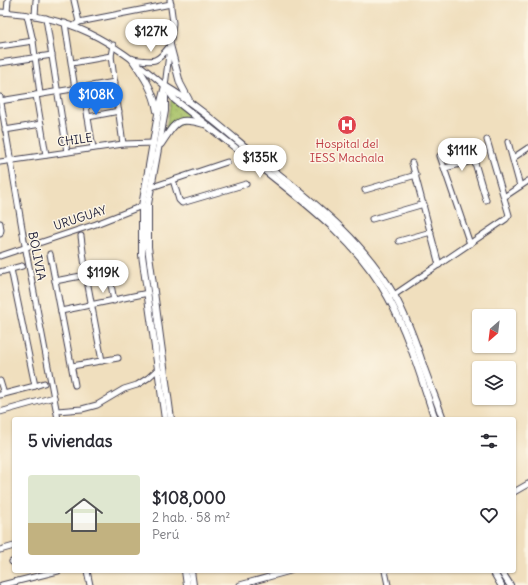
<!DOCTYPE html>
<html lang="es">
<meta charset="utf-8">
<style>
body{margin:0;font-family:Delius,sans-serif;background:#f7f7f7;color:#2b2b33;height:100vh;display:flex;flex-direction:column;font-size:15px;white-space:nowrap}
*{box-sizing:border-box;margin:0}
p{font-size:13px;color:#7c7c81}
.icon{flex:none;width:22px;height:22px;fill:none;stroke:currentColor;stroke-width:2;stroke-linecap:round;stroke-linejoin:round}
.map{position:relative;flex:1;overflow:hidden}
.side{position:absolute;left:12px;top:417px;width:504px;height:156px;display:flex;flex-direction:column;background:#fff;border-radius:4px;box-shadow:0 1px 3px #0004}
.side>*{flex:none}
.needle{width:26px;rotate:208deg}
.buttons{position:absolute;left:472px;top:309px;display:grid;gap:8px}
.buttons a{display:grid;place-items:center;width:44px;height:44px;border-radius:4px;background:#fff;box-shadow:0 1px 3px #0004;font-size:20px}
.price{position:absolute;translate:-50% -34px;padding:0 9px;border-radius:14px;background:#fff;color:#222;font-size:13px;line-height:26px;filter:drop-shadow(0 1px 2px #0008)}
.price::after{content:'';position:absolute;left:50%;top:24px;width:12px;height:9px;margin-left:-6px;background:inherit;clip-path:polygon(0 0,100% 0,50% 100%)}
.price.selected{background:#1a73e8;color:#fff}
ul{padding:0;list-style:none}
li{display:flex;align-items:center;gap:12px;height:100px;padding:0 16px}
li+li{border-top:1px solid #e1e1e2}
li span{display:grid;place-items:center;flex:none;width:112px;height:80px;border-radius:4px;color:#555}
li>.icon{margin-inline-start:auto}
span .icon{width:48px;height:48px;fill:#fffc;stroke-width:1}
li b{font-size:17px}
h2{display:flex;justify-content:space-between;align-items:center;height:48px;padding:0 16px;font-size:17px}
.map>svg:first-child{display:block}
.park{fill:url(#park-dots);stroke:#657252}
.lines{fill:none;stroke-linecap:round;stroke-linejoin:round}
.minor-casing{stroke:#413e4f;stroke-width:7}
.major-casing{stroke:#413e4f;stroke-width:8}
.minor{stroke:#fff;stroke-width:5}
.major{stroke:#fff;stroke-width:6}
.labels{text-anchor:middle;stroke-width:3;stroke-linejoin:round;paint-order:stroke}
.street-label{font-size:12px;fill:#22223b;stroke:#fcf5e5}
.health-label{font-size:12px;fill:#be3a42;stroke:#fcf5e5}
</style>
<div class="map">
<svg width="528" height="585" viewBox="0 0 528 585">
<defs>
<pattern id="park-dots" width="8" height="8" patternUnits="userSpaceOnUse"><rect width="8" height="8" fill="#a8c268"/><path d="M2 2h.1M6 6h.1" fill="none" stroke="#90a65b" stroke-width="1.8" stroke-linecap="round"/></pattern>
</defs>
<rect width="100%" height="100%" fill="#fcf5e5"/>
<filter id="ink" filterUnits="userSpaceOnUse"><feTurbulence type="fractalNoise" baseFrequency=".025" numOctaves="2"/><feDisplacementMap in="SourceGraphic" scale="8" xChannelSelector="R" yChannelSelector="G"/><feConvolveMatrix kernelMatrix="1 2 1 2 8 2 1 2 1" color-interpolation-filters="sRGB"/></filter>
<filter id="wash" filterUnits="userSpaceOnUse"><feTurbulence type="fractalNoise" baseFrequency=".012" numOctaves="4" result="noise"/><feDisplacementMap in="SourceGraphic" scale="16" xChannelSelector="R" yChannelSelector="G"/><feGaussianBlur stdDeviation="0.9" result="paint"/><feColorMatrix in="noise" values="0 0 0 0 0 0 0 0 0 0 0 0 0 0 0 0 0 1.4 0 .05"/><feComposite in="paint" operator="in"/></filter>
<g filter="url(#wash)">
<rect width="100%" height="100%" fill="#f0dfbe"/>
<path class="park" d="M171,99L197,120L189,119L165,133Z"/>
</g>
<g filter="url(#ink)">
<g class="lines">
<defs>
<g id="minor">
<path d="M74,0L79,22"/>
<path d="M0,12C72,16 112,40 165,86"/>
<path d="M7,12L8,0"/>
<path d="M27,15L33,41L40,94"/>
<path d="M35,16L36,0"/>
<path d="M46,18L67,152"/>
<path d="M65,23L75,89"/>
<path d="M74,26L79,22L171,4"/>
<path d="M113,45L111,56L123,144"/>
<path d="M0,46L33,41"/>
<path d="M133,59C153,62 156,64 169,47"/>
<path d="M0,63L52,55"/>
<path d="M72,63L111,56"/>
<path d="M165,86L173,23L170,0"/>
<path d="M83,88L93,148"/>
<path d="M36,95L46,155"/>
<path d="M0,97L24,240L58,419"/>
<path d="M0,101L115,82"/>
<path d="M88,117L119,111"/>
<path d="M5,130L41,124"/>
<path d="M508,142L520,186"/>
<path d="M470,146L486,200"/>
<path d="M440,156L470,244"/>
<path d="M513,158L528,148"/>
<path d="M0,162L123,144L154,143"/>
<path d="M412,163L439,265"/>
<path d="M445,168L475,160"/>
<path d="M173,180L179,200L182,203L246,184"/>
<path d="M152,187L227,162"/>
<path d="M365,190L416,175"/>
<path d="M504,197L528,181"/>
<path d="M372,219L424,204"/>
<path d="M0,223L1,230L0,234"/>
<path d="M81,236L86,275L102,361"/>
<path d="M399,241L431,232"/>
<path d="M50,254L75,385"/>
<path d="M0,256L96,224L142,206"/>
<path d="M11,269L22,266"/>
<path d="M0,272L11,269L35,386L0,395"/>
<path d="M110,279L114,301"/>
<path d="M55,281L86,275"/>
<path d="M391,296L394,295L506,219L509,215L487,140"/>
<path d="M61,311L148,293"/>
<path d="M72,366L118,358"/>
<path d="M0,381L4,394"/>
<path d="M35,386L44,383"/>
<path d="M57,411L82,409L97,405L124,389L137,385L148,378L158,369"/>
<path d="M0,412L54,397"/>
<path d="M514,492L528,484"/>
<path d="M0,550L14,546"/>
<path d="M12,562L14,561"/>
<path d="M87,571L90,585"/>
<path d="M385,571L388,585"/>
<path d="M2,585L58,571"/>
<path d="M240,585L290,571"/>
</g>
<g id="major">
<path d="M170,45L180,83L189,100"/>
<path d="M132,59C143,75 154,91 157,111"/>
<path d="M165,86C200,107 230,135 261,160C311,201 361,237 394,295C407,318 416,343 424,368C430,385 437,402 443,419"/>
<path d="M165,86L158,114L142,206V255L165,419"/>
<path d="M167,89L175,100C203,122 231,145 259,166C307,204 358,242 388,297C409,335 421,378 435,419"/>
<path d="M165,96V111L148,204V247L171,419"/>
<path d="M161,144C176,122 176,116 204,124"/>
<path d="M185,571L187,585"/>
<path d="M191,571L193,585"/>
<path d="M493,571L501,585"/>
<path d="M501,571L510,585"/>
</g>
</defs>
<use href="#minor" class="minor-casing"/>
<use href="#major" class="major-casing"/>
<use href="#minor" class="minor"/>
<use href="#major" class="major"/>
</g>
</g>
<defs>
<symbol id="hospital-disc" viewBox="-11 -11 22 22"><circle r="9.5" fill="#e0444e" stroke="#fcf5e5"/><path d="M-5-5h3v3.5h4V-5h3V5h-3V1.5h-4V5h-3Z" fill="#fff"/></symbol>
</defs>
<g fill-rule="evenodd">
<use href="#hospital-disc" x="336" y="114" width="22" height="22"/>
</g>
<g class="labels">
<g class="street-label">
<text transform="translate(75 140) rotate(-8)" y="4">CHILE</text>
<text transform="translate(80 218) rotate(-18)" y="4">URUGUAY</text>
<text transform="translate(37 256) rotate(79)" y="4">BOLIVIA</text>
</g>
<g class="health-label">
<text x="347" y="148">Hospital del<tspan x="347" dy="14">IESS Machala</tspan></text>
</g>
</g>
</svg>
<div class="buttons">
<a><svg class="needle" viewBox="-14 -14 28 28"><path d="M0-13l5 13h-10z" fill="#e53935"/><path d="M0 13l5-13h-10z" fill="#7c7c81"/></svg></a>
<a><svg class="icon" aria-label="layers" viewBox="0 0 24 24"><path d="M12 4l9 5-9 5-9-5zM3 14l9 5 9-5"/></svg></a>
</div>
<b class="price" style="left:151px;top:53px">$127K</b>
<b class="price selected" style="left:96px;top:116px">$108K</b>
<b class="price" style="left:462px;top:172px">$111K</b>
<b class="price" style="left:260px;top:179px">$135K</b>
<b class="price" style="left:103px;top:294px">$119K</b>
<section class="side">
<h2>5 viviendas<svg class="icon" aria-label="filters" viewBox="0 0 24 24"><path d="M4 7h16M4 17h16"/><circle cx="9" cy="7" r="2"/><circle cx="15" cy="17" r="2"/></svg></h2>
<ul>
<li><span style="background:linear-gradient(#dfe7d0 60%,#c2b280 0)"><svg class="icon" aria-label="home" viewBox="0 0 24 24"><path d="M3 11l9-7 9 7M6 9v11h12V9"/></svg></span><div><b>$108,000</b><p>2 hab. · 58 m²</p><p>Perú</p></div><svg class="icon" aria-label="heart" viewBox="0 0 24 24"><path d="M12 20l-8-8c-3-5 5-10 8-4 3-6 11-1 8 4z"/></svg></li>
</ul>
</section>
</div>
